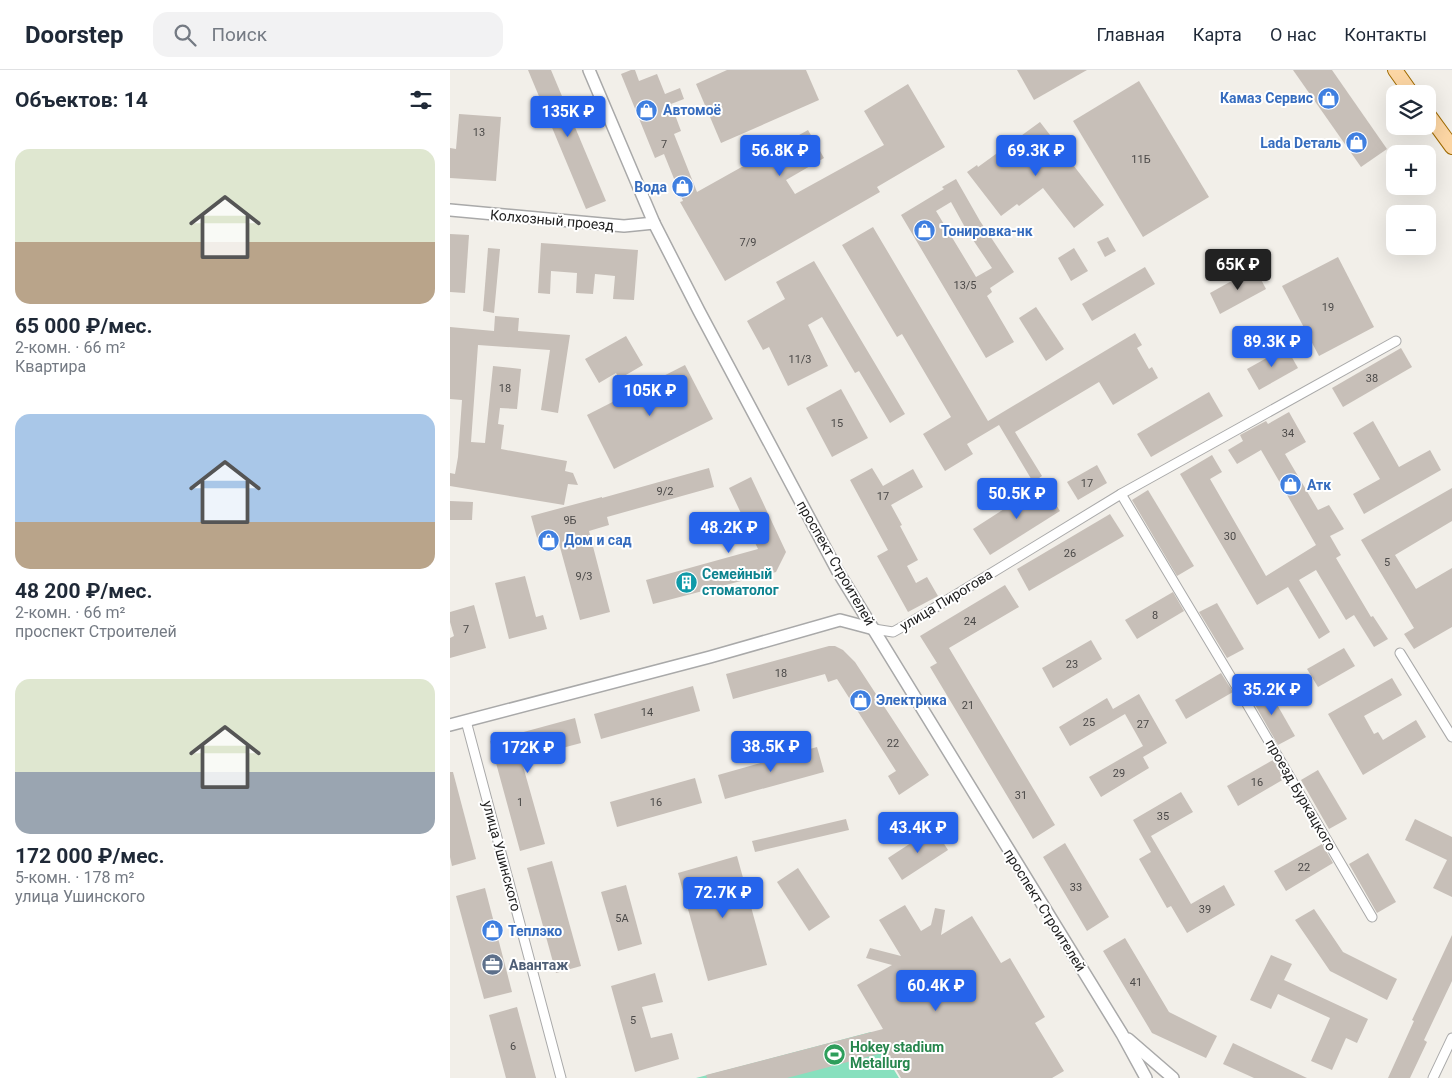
<!DOCTYPE html>
<html lang="ru">
<meta charset="utf-8">
<style>
body{margin:0;font-family:Roboto,sans-serif;background:#f2f2f3;color:#1f2937;height:100vh;display:flex;flex-direction:column;font-size:19px;white-space:nowrap}
*{box-sizing:border-box;margin:0}
p{font-size:16px;color:#747a83}
.icon{flex:none;width:28px;height:28px;fill:none;stroke:currentColor;stroke-width:2;stroke-linecap:round;stroke-linejoin:round}
.map{position:relative;flex:1;overflow:hidden}
.sheet{display:flex;flex-direction:column;background:#fff;width:450px}
.sheet>*{flex:none}
.tools{position:absolute;left:936px;top:15px;display:grid;gap:10px}
.tools a{display:grid;place-items:center;width:50px;height:50px;border-radius:10px;background:#fff;box-shadow:0 5px 20px #0002;font-size:25px}
.price{position:absolute;translate:-50% -42px;padding:0 11px;border-radius:5px;background:#2563eb;color:#fff;font-size:16px;line-height:32px;filter:drop-shadow(0 1px 2px #0008)}
.price::after{content:'';position:absolute;left:50%;top:30px;width:15px;height:11px;margin-left:-8px;background:inherit;clip-path:polygon(0 0,100% 0,50% 100%)}
.price.current{background:#222;color:#fff}
ul{padding:0;list-style:none}
li{display:grid;align-content:center;gap:10px;height:265px;padding:0 15px}
li span{display:grid;place-items:center;height:155px;border-radius:15px;color:#555}
li>.icon{margin-inline-start:auto}
span .icon{width:90px;height:90px;fill:#fffc;stroke-width:1}
li b{font-size:21px}
h2{display:flex;justify-content:space-between;align-items:center;height:60px;padding:0 15px;font-size:21px}
header{display:flex;align-items:center;gap:30px;box-sizing:border-box;height:70px;padding:0 25px;background:#fff;border-bottom:1px solid #e0e1e3}
header strong{font-size:24px}
nav{display:flex;gap:28px;margin-inline-start:auto;font-size:18px}
.search{width:350px;height:45px;background:#f2f2f3;display:flex;align-items:center;gap:12px;box-sizing:border-box;padding:0 18px;border-radius:15px;color:#747a83;font-size:19px}
main{display:flex;flex:1;min-height:0}
.map>svg:first-child{display:block}
.pitch{fill:#88e0be}
.building{fill:#c7bfb8;fill-rule:evenodd}
.lines{fill:none;stroke-linecap:round;stroke-linejoin:round}
.minor-casing{stroke:#a9a9a9;stroke-width:11}
.tertiary-casing{stroke:#a9a9a9;stroke-width:14}
.primary-casing{stroke:#a06b00;stroke-width:16}
.minor{stroke:#fff;stroke-width:9}
.tertiary{stroke:#fff;stroke-width:11}
.primary{stroke:#fcd6a4;stroke-width:14}
.labels{text-anchor:middle;stroke-width:4;stroke-linejoin:round;paint-order:stroke}
.number-label{font-size:11px;fill:#4b4948}
.shop-label{font-size:14px;font-weight:bold;fill:#366cbe;stroke:#fff;text-anchor:start}
.street-label{font-size:14px;fill:#222;stroke:#fff}
.culture-label{font-size:14px;font-weight:bold;fill:#0d838f;stroke:#fff;text-anchor:start}
.service-label{font-size:14px;font-weight:bold;fill:#4e5e75;stroke:#fff;text-anchor:start}
.leisure-label{font-size:14px;font-weight:bold;fill:#27864d;stroke:#fff;text-anchor:start}
</style>
<header>
<strong>Doorstep</strong>
<div class="search"><svg class="icon" aria-label="search" viewBox="0 0 24 24"><circle cx="10" cy="10" r="6"/><path d="M15 15l6 6"/></svg>Поиск</div>
<nav><a>Главная</a><a>Карта</a><a>О нас</a><a>Контакты</a></nav>
</header>
<main>
<section class="sheet">
<h2>Объектов: 14<svg class="icon" aria-label="filters" viewBox="0 0 24 24"><path d="M4 7h16M4 17h16"/><circle cx="9" cy="7" r="2"/><circle cx="15" cy="17" r="2"/></svg></h2>
<ul>
<li><span style="background:linear-gradient(#dfe7d0 60%,#b9a48a 0)"><svg class="icon" aria-label="home" viewBox="0 0 24 24"><path d="M3 11l9-7 9 7M6 9v11h12V9"/></svg></span><div><b>65 000 ₽/мес.</b><p>2-комн. · 66 m²</p><p>Квартира</p></div></li>
<li><span style="background:linear-gradient(#a9c7e8 70%,#b9a48a 0)"><svg class="icon" aria-label="home" viewBox="0 0 24 24"><path d="M3 11l9-7 9 7M6 9v11h12V9"/></svg></span><div><b>48 200 ₽/мес.</b><p>2-комн. · 66 m²</p><p>проспект Строителей</p></div></li>
<li><span style="background:linear-gradient(#dfe7d0 60%,#9aa5b1 0)"><svg class="icon" aria-label="home" viewBox="0 0 24 24"><path d="M3 11l9-7 9 7M6 9v11h12V9"/></svg></span><div><b>172 000 ₽/мес.</b><p>5-комн. · 178 m²</p><p>улица Ушинского</p></div></li>
</ul>
</section>
<div class="map">
<svg width="1002" height="1008" viewBox="0 0 1002 1008">
<rect width="100%" height="100%" fill="#f2efe9"/>
<path class="pitch" d="M421,962L449,1008H246Z"/>
<g class="building">
<path d="M78,0H101L156,131L136,139Z"/>
<path d="M181,0H185L189,11L207,4L215,24L230,18L234,29L221,34L231,61L224,64L247,122L358,60L374,88L336,110L345,124L434,75L414,41L458,14L495,77L427,117L430,122L275,211L230,132L233,131L214,84L205,88L171,4Z"/>
<path d="M277,0H356L369,30L271,73L246,14Z"/>
<path d="M567,0H637L584,30Z"/>
<path d="M843,0H882L937,79L911,97Z"/>
<path d="M689,11L759,127L693,167L623,51Z"/>
<path d="M9,44L51,47L46,111L0,108V78L6,79Z"/>
<path d="M590,52L654,135L624,158L593,118L569,136L567,134L551,146L517,102L527,95L528,97Z"/>
<path d="M506,109L530,151L564,202L540,218L542,222L537,226L564,272L536,288L451,145L494,119L492,117ZM501,132L517,161L542,198L526,207L486,141Z"/>
<path d="M423,157L538,351L685,263L692,275L687,278L699,299L702,297L708,308L663,335L649,312L565,362L592,406L583,412L549,355L517,374L523,384L495,401L473,364L501,347L452,264L447,267L392,175Z"/>
<path d="M0,164L19,165L15,223L0,222Z"/>
<path d="M658,167L666,181L655,187L647,172Z"/>
<path d="M91,173L188,180L184,230L163,229L165,206L145,204L143,224L126,223L127,203L101,201L100,224L88,223Z"/>
<path d="M38,178L50,179L44,243L33,241Z"/>
<path d="M624,178L638,201L621,211L608,188Z"/>
<path d="M888,187L924,257L869,286L832,216Z"/>
<path d="M364,191L455,344L440,353L409,301L405,303L372,247L358,255L378,296L338,316L319,277L313,280L297,251L335,229L326,212Z"/>
<path d="M695,197L705,214L642,251L632,234Z"/>
<path d="M805,198L816,219L770,244L760,223Z"/>
<path d="M586,237L614,279L596,291L569,248Z"/>
<path d="M45,246L69,248L68,261L120,265L108,343L91,340L100,280L28,275L21,372L35,373L43,296L71,299L67,339L50,338L48,354L54,355L51,379L117,391L115,401L123,403L128,415L118,414L114,435L0,416V403L5,404L8,387L12,330L0,329V257L44,261Z"/>
<path d="M176,266L193,295L169,309L166,303L149,313L135,289Z"/>
<path d="M836,277L848,298L809,320L797,299Z"/>
<path d="M951,278L962,297L893,337L882,318Z"/>
<path d="M235,295L263,349L164,399L137,345Z"/>
<path d="M391,319L418,368L382,387L356,338Z"/>
<path d="M759,322L773,346L701,387L687,364Z"/>
<path d="M839,342L856,372L835,384L868,440L879,435L894,459L880,466L891,485L886,488L921,547L923,546L938,569L924,577L904,545L896,550L866,500L849,510L880,562L869,569L838,517L807,535L730,404L762,385L772,402L760,409L816,506L866,475L811,380L787,394L778,380L793,371L790,365L816,351L818,354Z"/>
<path d="M923,351L949,397L980,380L991,400L914,444L903,424L930,409L903,363Z"/>
<path d="M647,395L657,413L628,430L617,412Z"/>
<path d="M259,398L264,417L157,447L159,455L139,461L160,542L130,550L108,470L89,475L81,446L152,427V428Z"/>
<path d="M422,398L433,416L463,399L473,417L441,435L452,455L450,456L468,490L457,496L466,513L477,507L488,526L458,542L427,486L438,480L400,410Z"/>
<path d="M301,407L336,482L326,502L203,534L196,510L308,479L279,418Z"/>
<path d="M593,414L610,441L540,485L523,459Z"/>
<path d="M1002,418V451L945,485L966,519L1002,498V557L964,579L954,564L964,558L911,470Z"/>
<path d="M698,420L744,496L727,506L682,430Z"/>
<path d="M0,431L23,432L22,450H0Z"/>
<path d="M660,444L674,466L579,521L567,499Z"/>
<path d="M75,506L86,547L93,545L97,559L59,569L45,513Z"/>
<path d="M555,515L569,537L499,578L605,755L583,769L480,597L487,593L470,566Z"/>
<path d="M723,522L734,541L687,569L675,550Z"/>
<path d="M767,533L794,579L777,588L749,542Z"/>
<path d="M24,535L36,578L0,588V568L4,566L0,552V542Z"/>
<path d="M641,570L652,589L603,618L592,598Z"/>
<path d="M379,576H385L393,580L405,592L479,705L449,725L438,706L446,701L387,609L378,612L375,604L283,629L276,604Z"/>
<path d="M894,578L905,596L868,617L857,599Z"/>
<path d="M771,603L783,622L736,649L725,630Z"/>
<path d="M942,608L952,625L914,646L924,664L928,662L933,670L966,650L976,667L913,705L878,644Z"/>
<path d="M243,616L250,641L151,669L144,644Z"/>
<path d="M817,617L845,666L828,675L800,626Z"/>
<path d="M689,624L717,673L693,687L699,698L651,727L639,707L693,676L675,644L620,676L609,657L657,628L663,639Z"/>
<path d="M125,648L131,673L71,689L95,774L70,781L40,671Z"/>
<path d="M367,677L374,702L275,729L268,705Z"/>
<path d="M823,690L834,709L788,736L777,716Z"/>
<path d="M868,700L897,749L879,759L851,710Z"/>
<path d="M0,702H3L26,789L2,796L0,787Z"/>
<path d="M245,708L252,733L167,757L160,732Z"/>
<path d="M731,722L743,742L701,766L741,834L774,815L785,835L737,863L721,836L717,838L689,789L701,782L683,750Z"/>
<path d="M396,749L399,760L305,782L302,771Z"/>
<path d="M965,749L1002,767V827L983,818L997,790L955,770Z"/>
<path d="M484,758L498,780L452,810L438,788Z"/>
<path d="M615,773L659,847L637,861L593,787Z"/>
<path d="M872,774L883,793L836,821L824,801Z"/>
<path d="M918,783L946,832L927,843L899,794Z"/>
<path d="M287,786L317,895L258,911L228,803Z"/>
<path d="M102,791L131,896L106,903L77,798Z"/>
<path d="M348,798L380,847L359,861L327,812Z"/>
<path d="M176,815L192,874L168,881L151,822Z"/>
<path d="M35,818L62,922L34,929L6,826Z"/>
<path d="M455,835L471,861L481,855L485,838L495,840L491,865L522,846L551,893L560,888L595,947L585,953L614,1001L602,1008H451L436,982L337,1008H257L256,1005L433,959L407,915L442,895L416,888L420,878L451,886L429,850Z"/>
<path d="M864,839L893,882L947,909L937,930L880,901L845,850Z"/>
<path d="M1002,865V911L974,970L977,972L960,1008H938L964,951L962,950Z"/>
<path d="M675,868L719,942L767,966L756,988L702,963L653,881Z"/>
<path d="M821,885L842,894L834,910L918,949L907,973L896,968L882,1000L861,991L880,948L828,924L821,939L800,930Z"/>
<path d="M205,903L213,932L192,937L201,968L222,963L229,989L185,1002L161,916Z"/>
<path d="M67,937L86,1008H56L39,945Z"/>
<path d="M783,973L857,1008H804L773,994Z"/>
</g>
<g class="lines">
<defs>
<g id="minor">
<path d="M671,424L797,634L922,847"/>
<path d="M424,559L443,562L463,551L671,424L946,271"/>
<path d="M950,583L1002,667"/>
<path d="M16,651L111,1008"/>
<path d="M983,1008L1002,968"/>
</g>
<g id="tertiary">
<path d="M139,0L204,153L249,241L387,500L672,964L696,1008"/>
<path d="M0,140L174,156L204,153"/>
<path d="M0,655L260,587L390,550L424,559"/>
<path d="M678,969L723,1008"/>
</g>
<g id="primary">
<path d="M945,0L962,24"/>
<path d="M978,44L1002,77"/>
</g>
</defs>
<use href="#minor" class="minor-casing"/>
<use href="#tertiary" class="tertiary-casing"/>
<use href="#primary" class="primary-casing"/>
<use href="#minor" class="minor"/>
<use href="#tertiary" class="tertiary"/>
<use href="#primary" class="primary"/>
</g>
<defs>
<symbol id="shop-disc" viewBox="-11 -11 22 22"><circle r="9.5" fill="#3f7fe0" stroke="#fff"/><path d="M-5-2.5h2.3a2.7 3.5 0 0 1 5.4 0H5L5.5 6h-11ZM-1.5-2.5h3a1.5 2.3 0 0 0-3 0Z" fill="#fff"/></symbol>
<symbol id="building-disc" viewBox="-11 -11 22 22"><circle r="9.5" fill="#0f9aa8" stroke="#fff"/><path d="M-4-6H4V6H1V3H-1V6H-4ZM-2.5-4.3h1.7v1.8h-1.7ZM.8-4.3h1.7v1.8H.8ZM-2.5-1h1.7V.8h-1.7ZM.8-1h1.7V.8H.8Z" fill="#fff"/></symbol>
<symbol id="office-disc" viewBox="-11 -11 22 22"><circle r="9.5" fill="#5c6f8a" stroke="#fff"/><path d="M-6-3h4V-5.5h4V-3h4V5H-6ZM-1-4.5V-3h2v-1.5ZM-6 0V1H6V0Z" fill="#fff"/></symbol>
<symbol id="stadium-disc" viewBox="-11 -11 22 22"><circle r="9.5" fill="#2e9e5b" stroke="#fff"/><path d="M0-5a6.5 5 0 1 0 0 10a6.5 5 0 1 0 0-10ZM-3.5-1.8h7v3.6h-7Z" fill="#fff"/></symbol>
</defs>
<g fill-rule="evenodd">
<use href="#shop-disc" x="866" y="16" width="25" height="25"/>
<use href="#shop-disc" x="184" y="28" width="25" height="25"/>
<use href="#shop-disc" x="894" y="60" width="25" height="25"/>
<use href="#shop-disc" x="220" y="104" width="25" height="25"/>
<use href="#shop-disc" x="462" y="148" width="25" height="25"/>
<use href="#shop-disc" x="828" y="402" width="25" height="25"/>
<use href="#shop-disc" x="86" y="458" width="25" height="25"/>
<use href="#building-disc" x="224" y="500" width="25" height="25"/>
<use href="#shop-disc" x="398" y="618" width="25" height="25"/>
<use href="#shop-disc" x="30" y="848" width="25" height="25"/>
<use href="#office-disc" x="30" y="882" width="25" height="25"/>
<use href="#stadium-disc" x="372" y="972" width="25" height="25"/>
</g>
<g class="labels">
<g class="number-label">
<text x="29" y="66">13</text>
<text x="214" y="78">7</text>
<text x="691" y="93">11Б</text>
<text x="298" y="176">7/9</text>
<text x="515" y="219">13/5</text>
<text x="878" y="241">19</text>
<text x="350" y="293">11/3</text>
<text x="922" y="312">38</text>
<text x="55" y="322">18</text>
<text x="387" y="357">15</text>
<text x="838" y="367">34</text>
<text x="637" y="417">17</text>
<text x="215" y="425">9/2</text>
<text x="433" y="430">17</text>
<text x="120" y="454">9Б</text>
<text x="780" y="470">30</text>
<text x="620" y="487">26</text>
<text x="937" y="496">5</text>
<text x="134" y="510">9/3</text>
<text x="705" y="549">8</text>
<text x="520" y="555">24</text>
<text x="16" y="563">7</text>
<text x="622" y="598">23</text>
<text x="331" y="607">18</text>
<text x="518" y="639">21</text>
<text x="197" y="646">14</text>
<text x="639" y="656">25</text>
<text x="693" y="658">27</text>
<text x="443" y="677">22</text>
<text x="669" y="707">29</text>
<text x="807" y="716">16</text>
<text x="571" y="729">31</text>
<text x="70" y="736">1</text>
<text x="206" y="736">16</text>
<text x="713" y="750">35</text>
<text x="854" y="801">22</text>
<text x="626" y="821">33</text>
<text x="755" y="843">39</text>
<text x="172" y="852">5А</text>
<text x="686" y="916">41</text>
<text x="183" y="954">5</text>
<text x="63" y="980">6</text>
</g>
<g class="shop-label">
<text x="863" y="33" text-anchor="end">Камаз Сервис</text>
<text x="213" y="45">Автомоё</text>
<text x="891" y="78" text-anchor="end">Lada Dеталь</text>
<text x="217" y="122" text-anchor="end">Вода</text>
<text x="491" y="166">Тонировка-нк</text>
<text x="857" y="420">Атк</text>
<text x="114" y="475">Дом и сад</text>
<text x="426" y="635">Электрика</text>
<text x="58" y="866">Теплэко</text>
</g>
<g class="street-label">
<text transform="translate(102 150) rotate(5)" y="5">Колхозный проезд</text>
<text transform="translate(386 493) rotate(60)" y="5">проспект Строителей</text>
<text transform="translate(496 530) rotate(-31)" y="5">улица Пирогова</text>
<text transform="translate(851 725) rotate(60)" y="5">проезд Буркацкого</text>
<text transform="translate(52 786) rotate(75)" y="5">улица Ушинского</text>
<text transform="translate(595 840) rotate(58)" y="5">проспект Строителей</text>
</g>
<g class="culture-label">
<text x="252" y="509">Семейный<tspan x="252" dy="16">стоматолог</tspan></text>
</g>
<g class="service-label">
<text x="59" y="900">Авантаж</text>
</g>
<g class="leisure-label">
<text x="400" y="982">Hokey stadium<tspan x="400" dy="16">Metallurg</tspan></text>
</g>
</g>
</svg>
<div class="tools">
<a><svg class="icon" aria-label="layers" viewBox="0 0 24 24"><path d="M12 4l9 5-9 5-9-5zM3 14l9 5 9-5"/></svg></a>
<a>+</a>
<a>−</a>
</div>
<b class="price" style="left:118px;top:68px">135K ₽</b>
<b class="price" style="left:330px;top:107px">56.8K ₽</b>
<b class="price" style="left:586px;top:107px">69.3K ₽</b>
<b class="price current" style="left:788px;top:221px">65K ₽</b>
<b class="price" style="left:822px;top:298px">89.3K ₽</b>
<b class="price" style="left:200px;top:347px">105K ₽</b>
<b class="price" style="left:567px;top:450px">50.5K ₽</b>
<b class="price" style="left:279px;top:484px">48.2K ₽</b>
<b class="price" style="left:822px;top:646px">35.2K ₽</b>
<b class="price" style="left:321px;top:703px">38.5K ₽</b>
<b class="price" style="left:78px;top:704px">172K ₽</b>
<b class="price" style="left:468px;top:784px">43.4K ₽</b>
<b class="price" style="left:273px;top:849px">72.7K ₽</b>
<b class="price" style="left:486px;top:942px">60.4K ₽</b>
</div>
</main>
